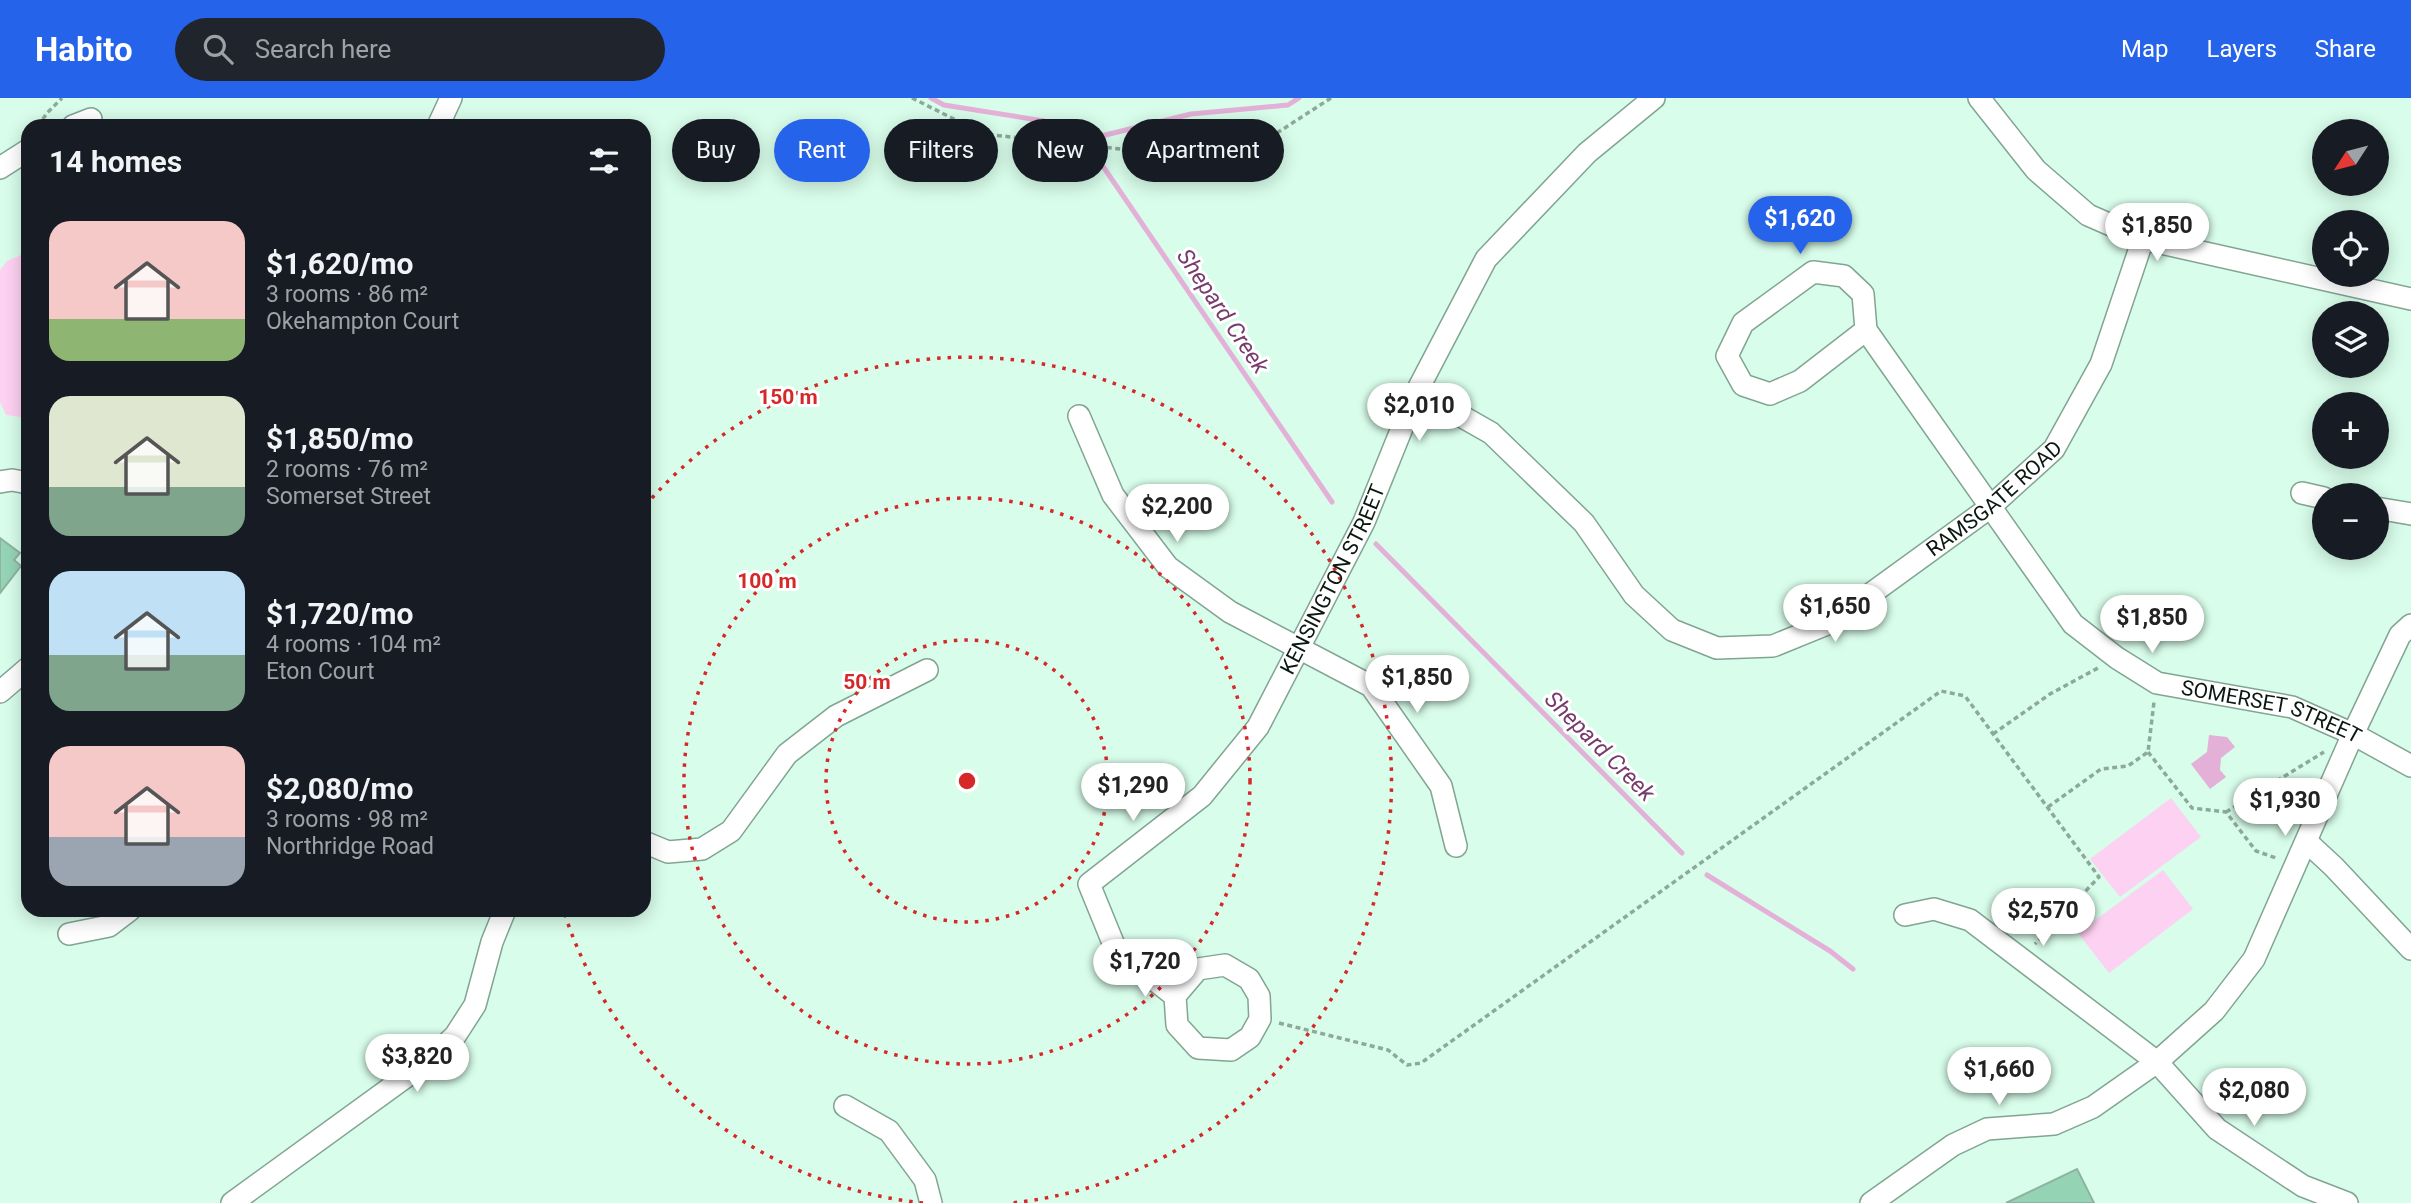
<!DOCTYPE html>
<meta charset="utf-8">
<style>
body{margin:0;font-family:Roboto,sans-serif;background:#20242c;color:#f1f3f6;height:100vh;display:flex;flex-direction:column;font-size:26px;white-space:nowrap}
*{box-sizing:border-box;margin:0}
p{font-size:23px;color:#9ea1a6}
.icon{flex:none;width:38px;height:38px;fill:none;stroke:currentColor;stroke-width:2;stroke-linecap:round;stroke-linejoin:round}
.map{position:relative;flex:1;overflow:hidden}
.details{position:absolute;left:21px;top:21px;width:630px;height:798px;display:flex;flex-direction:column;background:#171b24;border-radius:21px;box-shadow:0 4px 18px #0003}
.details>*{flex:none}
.banner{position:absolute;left:672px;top:21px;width:665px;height:63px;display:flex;gap:14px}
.needle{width:46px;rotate:234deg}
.tools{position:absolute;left:2312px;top:21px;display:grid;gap:14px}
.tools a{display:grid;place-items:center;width:77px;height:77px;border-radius:50%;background:#171b24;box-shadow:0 4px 18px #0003;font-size:35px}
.price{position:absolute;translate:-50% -60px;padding:0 16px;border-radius:24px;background:#fff;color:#222;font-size:23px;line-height:46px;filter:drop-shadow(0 2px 4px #0008)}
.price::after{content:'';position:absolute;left:50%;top:42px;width:21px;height:16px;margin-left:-10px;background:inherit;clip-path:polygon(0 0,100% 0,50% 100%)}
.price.selected{background:#2563eb;color:#fff}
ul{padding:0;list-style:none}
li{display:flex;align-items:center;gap:21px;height:175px;padding:0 28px}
li span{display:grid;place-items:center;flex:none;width:196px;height:140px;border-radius:21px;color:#555}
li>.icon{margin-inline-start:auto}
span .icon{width:84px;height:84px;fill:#fffc;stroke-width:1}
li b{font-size:30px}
h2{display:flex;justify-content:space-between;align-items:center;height:84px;padding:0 28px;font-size:30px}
.pill{padding:0 24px;border-radius:32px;background:#171b24;box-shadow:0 4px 18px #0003;font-size:24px;line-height:63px}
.pill.selected{background:#2563eb;color:#fff}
header{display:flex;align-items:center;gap:42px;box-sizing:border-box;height:98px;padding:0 35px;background:#2563eb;color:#fff}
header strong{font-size:33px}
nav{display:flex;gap:38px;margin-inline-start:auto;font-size:24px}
.search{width:490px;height:63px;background:#20242c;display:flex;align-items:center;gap:18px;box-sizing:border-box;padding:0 24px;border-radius:38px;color:#9ea1a6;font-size:26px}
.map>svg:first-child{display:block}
.green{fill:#fdd1f2}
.water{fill:#e3b0d7}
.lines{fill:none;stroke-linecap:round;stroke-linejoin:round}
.stream{stroke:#e3b0d7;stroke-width:5}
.building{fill:#94d4b5;stroke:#90b2a1;stroke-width:2}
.minor-casing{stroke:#82a493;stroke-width:24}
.path{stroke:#8ca99a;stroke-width:3.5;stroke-dasharray:5 3.5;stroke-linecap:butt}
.minor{stroke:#fff;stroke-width:21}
.ring{fill:none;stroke:#d62828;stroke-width:3.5;stroke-dasharray:3.5 7}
.labels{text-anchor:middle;stroke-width:6;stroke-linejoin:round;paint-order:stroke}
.street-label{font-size:21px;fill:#0a1811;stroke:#fff}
.water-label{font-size:23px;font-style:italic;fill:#773a6c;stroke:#fff}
.centre{fill:#d62828;stroke:#fff;stroke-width:3.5}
.ring-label{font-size:21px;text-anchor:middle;font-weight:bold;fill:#d62828;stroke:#fff;stroke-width:6;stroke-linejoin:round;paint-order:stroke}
</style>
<header>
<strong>Habito</strong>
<div class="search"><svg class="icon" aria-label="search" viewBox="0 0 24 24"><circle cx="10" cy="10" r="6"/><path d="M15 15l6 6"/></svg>Search here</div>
<nav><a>Map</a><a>Layers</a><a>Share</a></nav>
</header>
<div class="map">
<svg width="2411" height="1105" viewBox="0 0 2411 1105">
<rect width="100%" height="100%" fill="#d8fdea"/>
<g class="green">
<path d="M28,154V320L6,317L0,304V172L7,163Z"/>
<path d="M2171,700L2201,739L2120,799L2090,761Z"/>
<path d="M2163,772L2193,811L2109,875L2078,835Z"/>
</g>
<path class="water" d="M2209,637L2227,639L2235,649L2221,660L2220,672L2226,679L2210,691L2191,666L2207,654Z"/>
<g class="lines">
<g class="stream">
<path d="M931,0L944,7L1044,23L1085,42L1332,404"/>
<path d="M1085,42L1191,16L1288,7L1299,0"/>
<path d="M1376,446L1682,755"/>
<path d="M1707,777L1830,853L1853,871"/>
</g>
</g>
<g class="building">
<path d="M0,440L20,455L14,462L21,468L0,495Z"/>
<path d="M2077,1071L2094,1105H2006Z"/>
</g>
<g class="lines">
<defs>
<g id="minor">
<path d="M1979,0L2036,72L2088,117L2143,141L2411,201"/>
<path d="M73,28L91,21"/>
<path d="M438,28L451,0"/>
<path d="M0,70L28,52"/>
<path id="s1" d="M1866,232L1800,283L1770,296L1743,287L1727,258L1743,225L1813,174L1844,178L1863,196L1866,232L2073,526L2117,560L2157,585L2292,609L2353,636L2411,668"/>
<path id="s2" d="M1417,293L1491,335L1584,425L1634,497L1672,532L1717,550L1773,548L1832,524L1989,410L2054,351L2101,266L2143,141"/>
<path d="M1079,318L1113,397L1168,469L1230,514L1371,588L1441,688L1456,748"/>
<path d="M0,384L12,382L28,385"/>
<path d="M2302,395L2324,400"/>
<path d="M2376,410L2411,416"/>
<path d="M0,594L28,570"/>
<path d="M644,744L668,754L702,751L731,733L787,656L836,618L927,572"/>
<path d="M2307,744L2334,769L2411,851"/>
<path d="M1905,817L1934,811L1970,822L2157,964L2217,1031L2303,1088L2347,1105"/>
<path d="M69,836L109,828L130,812"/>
<path id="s3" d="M1175,898L1177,927L1198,950L1231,952L1250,939L1260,921L1259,898L1249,881L1225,867L1198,871L1175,898L1116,852L1089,786L1202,698L1258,629L1364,424L1417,293L1486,161L1587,55L1654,0"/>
<path d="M845,1008L889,1033L925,1082L931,1105"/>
<path d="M232,1105L429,962L455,938L475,907L492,844L505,812"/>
<path d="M1871,1105L1953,1047L1987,1031L2054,1026L2093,1009L2157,964L2214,913L2254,861L2353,636L2400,537L2411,527"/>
</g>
</defs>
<use href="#minor" class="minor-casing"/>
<g class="path">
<path d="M912,0L984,36L1148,54L1230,74L1263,44L1331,0"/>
<path d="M38,28L47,15L62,0"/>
<path d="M1993,636L2050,596L2098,570"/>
<path d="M2148,654L2192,710L2226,714L2256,753L2276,760"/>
<path d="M2048,709L2101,671L2128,668L2148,654L2154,604"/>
<path d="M2226,714L2324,654"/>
<path d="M1279,925L1388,952L1407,967L1421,965L1941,593L1965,598L2099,779L2035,846"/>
</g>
<use href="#minor" class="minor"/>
</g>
<g class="ring">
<circle cx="967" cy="683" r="141"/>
<circle cx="967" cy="683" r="283"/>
<path d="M923 1105A424 424 0 0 1 564 814M645 408A424 424 0 1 1 1011 1105"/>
</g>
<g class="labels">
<g class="street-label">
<text dy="7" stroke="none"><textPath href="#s2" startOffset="726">RAMSGATE ROAD</textPath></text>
<text dy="7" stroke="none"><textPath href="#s3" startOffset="814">KENSINGTON STREET</textPath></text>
<text dy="7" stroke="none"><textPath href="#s1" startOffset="975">SOMERSET STREET</textPath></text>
</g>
<g class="water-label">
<text transform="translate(1223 213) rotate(56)" y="8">Shepard Creek</text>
<text transform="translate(1600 648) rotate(45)" y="8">Shepard Creek</text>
</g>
</g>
<circle cx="967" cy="683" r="10" class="centre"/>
<g class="ring-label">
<text x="788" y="306">150 m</text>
<text x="767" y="490">100 m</text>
<text x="867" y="591">50 m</text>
</g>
</svg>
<div class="tools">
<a><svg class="needle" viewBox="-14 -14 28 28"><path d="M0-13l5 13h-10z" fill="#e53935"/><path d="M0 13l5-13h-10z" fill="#9ea1a6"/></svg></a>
<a><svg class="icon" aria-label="locate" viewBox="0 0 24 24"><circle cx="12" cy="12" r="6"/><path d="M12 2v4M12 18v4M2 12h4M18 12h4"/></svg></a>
<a><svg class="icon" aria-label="layers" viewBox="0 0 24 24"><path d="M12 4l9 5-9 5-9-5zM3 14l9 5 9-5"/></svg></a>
<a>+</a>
<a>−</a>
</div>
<b class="price selected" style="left:1800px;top:158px">$1,620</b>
<b class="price" style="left:2157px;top:165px">$1,850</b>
<b class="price" style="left:1419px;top:345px">$2,010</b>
<b class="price" style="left:1177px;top:446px">$2,200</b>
<b class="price" style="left:1835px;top:546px">$1,650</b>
<b class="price" style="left:2152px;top:557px">$1,850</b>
<b class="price" style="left:1417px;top:617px">$1,850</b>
<b class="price" style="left:1133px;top:725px">$1,290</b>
<b class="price" style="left:2285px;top:740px">$1,930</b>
<b class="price" style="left:2043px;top:850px">$2,570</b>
<b class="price" style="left:1145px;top:901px">$1,720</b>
<b class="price" style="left:417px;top:996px">$3,820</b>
<b class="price" style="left:1999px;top:1009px">$1,660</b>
<b class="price" style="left:2254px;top:1030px">$2,080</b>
<div class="banner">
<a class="pill">Buy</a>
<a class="pill selected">Rent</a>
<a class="pill">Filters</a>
<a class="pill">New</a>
<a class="pill">Apartment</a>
</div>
<section class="details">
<h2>14 homes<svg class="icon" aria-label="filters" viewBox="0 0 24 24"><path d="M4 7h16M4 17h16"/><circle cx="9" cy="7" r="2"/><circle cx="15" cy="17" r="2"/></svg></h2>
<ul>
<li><span style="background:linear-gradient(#f6c9c9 70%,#8fb573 0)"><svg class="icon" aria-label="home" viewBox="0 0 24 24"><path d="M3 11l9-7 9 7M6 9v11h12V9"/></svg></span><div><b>$1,620/mo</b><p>3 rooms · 86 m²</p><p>Okehampton Court</p></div></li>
<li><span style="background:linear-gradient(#dfe7d0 65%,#7fa58c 0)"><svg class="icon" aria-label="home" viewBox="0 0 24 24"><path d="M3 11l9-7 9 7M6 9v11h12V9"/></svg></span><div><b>$1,850/mo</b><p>2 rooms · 76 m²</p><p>Somerset Street</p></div></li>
<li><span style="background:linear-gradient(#bfe0f5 60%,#7fa58c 0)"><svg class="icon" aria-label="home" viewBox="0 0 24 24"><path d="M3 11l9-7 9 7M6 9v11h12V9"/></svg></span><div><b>$1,720/mo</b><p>4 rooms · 104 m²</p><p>Eton Court</p></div></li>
<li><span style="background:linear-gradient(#f6c9c9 65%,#9aa5b1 0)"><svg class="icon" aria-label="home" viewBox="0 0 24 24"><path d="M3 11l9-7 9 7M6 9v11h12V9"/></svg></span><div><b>$2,080/mo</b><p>3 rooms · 98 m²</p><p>Northridge Road</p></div></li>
</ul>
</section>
</div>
